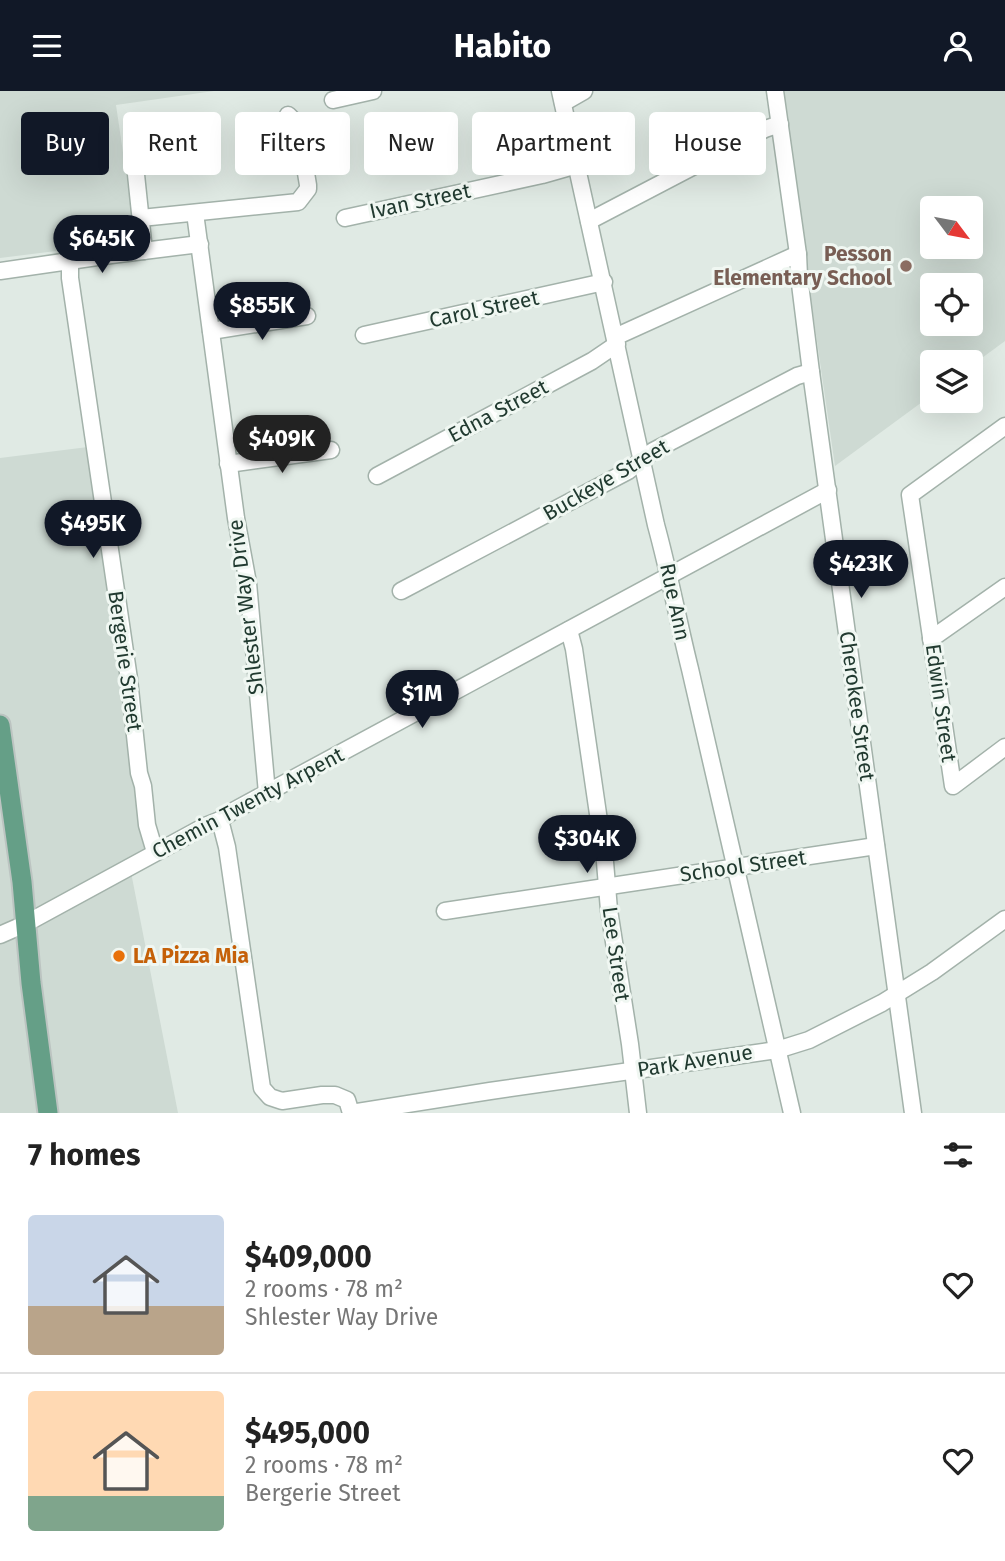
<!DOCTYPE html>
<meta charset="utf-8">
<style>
body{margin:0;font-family:"Fira Sans",sans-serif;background:#f6f6f6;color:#222;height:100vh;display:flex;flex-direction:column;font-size:26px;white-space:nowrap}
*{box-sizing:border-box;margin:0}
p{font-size:23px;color:#767676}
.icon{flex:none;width:38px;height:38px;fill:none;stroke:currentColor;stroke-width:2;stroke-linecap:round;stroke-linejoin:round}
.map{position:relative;height:1022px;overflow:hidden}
.drawer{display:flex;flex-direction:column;background:#fff;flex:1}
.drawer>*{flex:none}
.banner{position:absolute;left:21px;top:21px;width:964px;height:63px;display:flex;gap:14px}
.needle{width:46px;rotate:122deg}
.fabs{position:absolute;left:920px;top:105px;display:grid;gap:14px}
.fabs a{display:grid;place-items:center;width:63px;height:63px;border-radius:7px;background:#fff;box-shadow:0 7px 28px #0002;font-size:35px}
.price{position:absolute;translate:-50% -60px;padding:0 16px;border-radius:24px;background:#111827;color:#fff;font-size:23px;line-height:46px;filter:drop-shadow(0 2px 4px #0008)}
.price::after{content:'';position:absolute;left:50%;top:42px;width:21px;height:16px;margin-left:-10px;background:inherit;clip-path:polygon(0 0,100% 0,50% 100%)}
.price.selected{background:#222;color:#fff}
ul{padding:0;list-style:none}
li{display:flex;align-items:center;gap:21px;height:175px;padding:0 28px}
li+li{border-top:2px solid #e0e0e0}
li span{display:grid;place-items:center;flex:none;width:196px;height:140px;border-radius:7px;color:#555}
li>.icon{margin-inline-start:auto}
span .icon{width:84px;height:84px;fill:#fffc;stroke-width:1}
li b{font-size:30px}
h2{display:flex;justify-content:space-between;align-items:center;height:84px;padding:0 28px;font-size:30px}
.pill{padding:0 24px;border-radius:7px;background:#fff;box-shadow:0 7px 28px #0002;font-size:24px;line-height:63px}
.pill.selected{background:#111827;color:#fff}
header{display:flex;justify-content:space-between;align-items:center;height:91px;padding:0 28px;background:#111827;color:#fff;font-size:32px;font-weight:700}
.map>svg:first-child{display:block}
.built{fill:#cedad3;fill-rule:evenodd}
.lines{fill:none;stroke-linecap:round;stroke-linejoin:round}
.minor-casing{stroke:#a3b2aa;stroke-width:19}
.major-casing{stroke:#bcc4c1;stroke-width:23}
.minor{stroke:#fff;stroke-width:16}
.major{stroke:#659f87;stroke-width:19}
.education-dot{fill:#8d6e63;stroke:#f0f7f2;stroke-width:2.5}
.food-dot{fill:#e8710a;stroke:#f0f7f2;stroke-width:2.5}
.labels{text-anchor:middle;stroke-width:6;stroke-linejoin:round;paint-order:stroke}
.street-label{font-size:21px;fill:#213a30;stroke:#f0f7f2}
.education-label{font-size:21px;font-weight:bold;fill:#785e54;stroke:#f0f7f2;text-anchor:end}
.food-label{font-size:21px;font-weight:bold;fill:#c56008;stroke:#f0f7f2;text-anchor:start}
</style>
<header><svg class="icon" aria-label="menu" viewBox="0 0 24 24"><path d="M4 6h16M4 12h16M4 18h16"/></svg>Habito<svg class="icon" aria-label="person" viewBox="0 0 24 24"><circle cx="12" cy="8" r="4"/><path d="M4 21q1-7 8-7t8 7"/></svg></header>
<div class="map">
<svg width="1005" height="1022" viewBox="0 0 1005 1022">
<rect width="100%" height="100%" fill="#e0eae4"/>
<g class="built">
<path d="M0,0H214L116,14L136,150L0,167Z"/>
<path d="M781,0H1005V250L971,275V271H933V303L835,375ZM933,117H971V156H933ZM933,194H971V233H933Z"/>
<path d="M88,356L149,759L129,771L178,1022H0V367Z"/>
</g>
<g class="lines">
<defs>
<g id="minor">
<path d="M560,0L656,434C669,481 678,530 690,578C725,726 757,874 792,1022"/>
<path d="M775,0L798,163L799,185L811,281L913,1022"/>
<path d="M333,9L373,0"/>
<path d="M563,12L584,0"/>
<path d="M144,46L137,58L135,74L144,160"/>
<path d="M195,122L236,427L248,492L267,702"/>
<path d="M141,127L298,111L308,98V94L298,34L288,24"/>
<path d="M345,127L542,84L577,74"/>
<path d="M589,130L765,38L780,33"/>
<path d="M70,170V187L129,588L139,682L143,695L147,734L155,761"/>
<path d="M0,180L111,164L200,153"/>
<path d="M211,240L307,225"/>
<path d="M364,244L604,191"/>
<path d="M615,246L798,163"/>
<path d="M1005,335L910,404L953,695L1005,656"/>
<path d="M228,373L331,359"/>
<path d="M377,385L592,270L617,253"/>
<path d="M401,500L628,380L653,360L797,285L811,281"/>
<path d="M569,539L574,558L605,771L609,819L630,953L638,1022"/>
<path d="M931,548L1005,496"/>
<path d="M220,729L227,756L262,997L270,1006L282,1010L322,1004H335L347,1009L351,1022"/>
<path d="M445,820L876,755"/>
<path d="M0,844L25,833L205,735L220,729L233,720L828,399"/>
<path d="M351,1022L490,1000L777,959L809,949L882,912L932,881L1005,828"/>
</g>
<path id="major" d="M0,634L22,791L31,892L48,1022"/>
</defs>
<use href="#minor" class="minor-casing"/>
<use href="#major" class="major-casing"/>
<use href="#minor" class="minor"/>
<use href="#major" class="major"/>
</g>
<circle class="education-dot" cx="906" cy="175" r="7"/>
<circle class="food-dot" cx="119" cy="865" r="7"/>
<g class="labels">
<g class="street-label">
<text transform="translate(420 110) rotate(-12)" y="7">Ivan Street</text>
<text transform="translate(484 218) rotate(-12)" y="7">Carol Street</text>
<text transform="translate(498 320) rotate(-28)" y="7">Edna Street</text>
<text transform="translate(606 389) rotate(-30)" y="7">Buckeye Street</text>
<text transform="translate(675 511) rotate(78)" y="7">Rue Ann</text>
<text transform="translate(246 516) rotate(-97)" y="7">Shlester Way Drive</text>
<text transform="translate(125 570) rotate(82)" y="7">Bergerie Street</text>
<text transform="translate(941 612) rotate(82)" y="7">Edwin Street</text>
<text transform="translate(857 615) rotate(82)" y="7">Cherokee Street</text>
<text transform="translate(248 712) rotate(-28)" y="7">Chemin Twenty Arpent</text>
<text transform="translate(743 775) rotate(-8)" y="7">School Street</text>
<text transform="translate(616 863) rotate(82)" y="7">Lee Street</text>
<text transform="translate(695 970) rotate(-9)" y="7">Park Avenue</text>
</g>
<g class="education-label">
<text x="892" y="170">Pesson<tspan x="892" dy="24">Elementary School</tspan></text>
</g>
<g class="food-label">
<text x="133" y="872">LA Pizza Mia</text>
</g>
</g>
</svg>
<div class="fabs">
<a><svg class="needle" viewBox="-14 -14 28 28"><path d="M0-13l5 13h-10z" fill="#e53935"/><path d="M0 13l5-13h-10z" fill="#767676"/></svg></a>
<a><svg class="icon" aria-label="locate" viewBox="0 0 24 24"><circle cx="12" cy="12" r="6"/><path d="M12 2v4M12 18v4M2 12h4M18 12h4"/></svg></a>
<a><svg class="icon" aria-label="layers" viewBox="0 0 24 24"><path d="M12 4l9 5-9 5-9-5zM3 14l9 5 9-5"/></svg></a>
</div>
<b class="price" style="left:102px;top:184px">$645K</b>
<b class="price" style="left:262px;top:251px">$855K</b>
<b class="price selected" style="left:282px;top:384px">$409K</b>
<b class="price" style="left:93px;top:469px">$495K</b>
<b class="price" style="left:861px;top:509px">$423K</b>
<b class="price" style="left:422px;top:639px">$1M</b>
<b class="price" style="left:587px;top:784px">$304K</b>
<div class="banner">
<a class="pill selected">Buy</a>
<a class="pill">Rent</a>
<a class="pill">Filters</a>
<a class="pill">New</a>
<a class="pill">Apartment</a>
<a class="pill">House</a>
</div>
</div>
<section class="drawer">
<h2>7 homes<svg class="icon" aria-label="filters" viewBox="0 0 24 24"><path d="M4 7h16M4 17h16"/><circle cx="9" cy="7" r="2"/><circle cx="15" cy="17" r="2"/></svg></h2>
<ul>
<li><span style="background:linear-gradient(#c9d6e8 65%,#b9a48a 0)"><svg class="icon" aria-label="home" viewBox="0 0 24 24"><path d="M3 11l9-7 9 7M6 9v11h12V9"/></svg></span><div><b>$409,000</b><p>2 rooms · 78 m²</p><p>Shlester Way Drive</p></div><svg class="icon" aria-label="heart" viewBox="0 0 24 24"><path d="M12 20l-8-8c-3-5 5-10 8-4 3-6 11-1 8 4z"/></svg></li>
<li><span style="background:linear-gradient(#ffd9b3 75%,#7fa58c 0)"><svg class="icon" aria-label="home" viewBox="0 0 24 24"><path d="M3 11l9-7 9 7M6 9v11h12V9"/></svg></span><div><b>$495,000</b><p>2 rooms · 78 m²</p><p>Bergerie Street</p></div><svg class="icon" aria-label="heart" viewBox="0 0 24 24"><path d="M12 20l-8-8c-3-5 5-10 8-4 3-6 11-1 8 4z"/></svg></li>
</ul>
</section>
